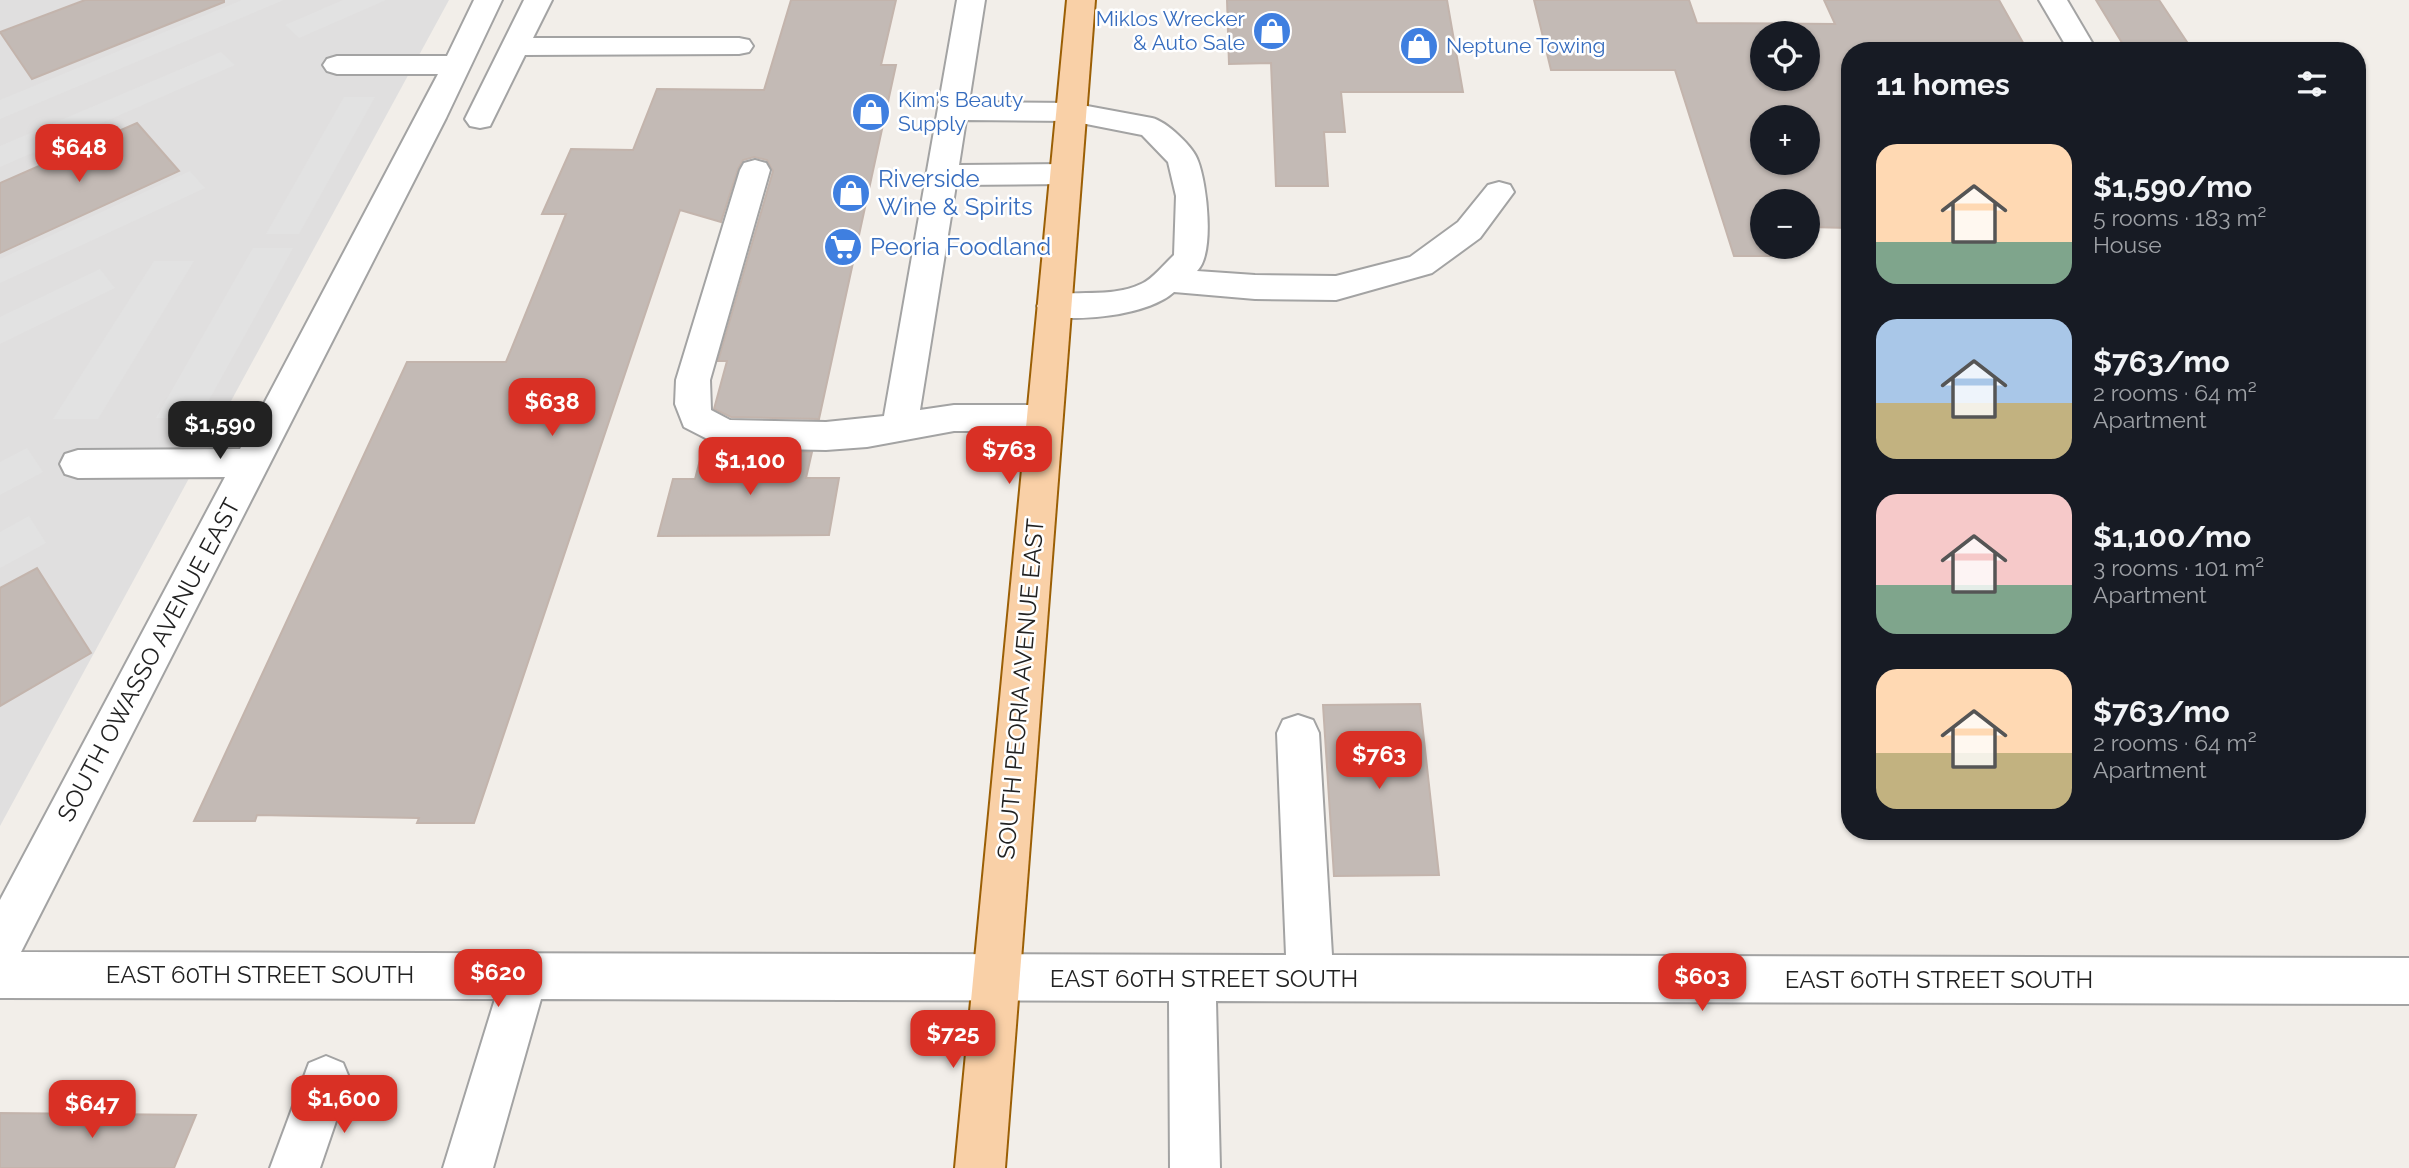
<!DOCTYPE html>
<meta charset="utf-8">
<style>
body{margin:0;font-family:Raleway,sans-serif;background:#242831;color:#f1f3f6;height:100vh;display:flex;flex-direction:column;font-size:26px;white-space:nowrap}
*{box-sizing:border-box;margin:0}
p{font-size:23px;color:#9ea1a6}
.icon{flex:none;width:38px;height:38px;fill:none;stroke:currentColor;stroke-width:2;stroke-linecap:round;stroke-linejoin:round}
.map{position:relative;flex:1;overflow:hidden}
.drawer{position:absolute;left:1841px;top:42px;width:525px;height:798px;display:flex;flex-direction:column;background:#171b24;border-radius:28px;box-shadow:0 2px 5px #0004}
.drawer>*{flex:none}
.tools{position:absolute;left:1750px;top:21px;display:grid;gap:14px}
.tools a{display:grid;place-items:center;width:70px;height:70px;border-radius:50%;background:#171b24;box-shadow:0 2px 5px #0004;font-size:35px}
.price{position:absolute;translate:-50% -60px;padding:0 16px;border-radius:14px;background:#d93025;color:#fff;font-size:23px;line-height:46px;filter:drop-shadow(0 2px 4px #0008)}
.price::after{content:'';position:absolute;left:50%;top:42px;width:21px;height:16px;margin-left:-10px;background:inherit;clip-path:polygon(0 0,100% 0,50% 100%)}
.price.current{background:#222;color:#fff}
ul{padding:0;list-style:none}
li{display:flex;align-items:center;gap:21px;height:175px;padding:0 35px}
li span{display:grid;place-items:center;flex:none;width:196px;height:140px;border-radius:21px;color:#555}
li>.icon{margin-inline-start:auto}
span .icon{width:84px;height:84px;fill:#fffc;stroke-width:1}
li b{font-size:30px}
h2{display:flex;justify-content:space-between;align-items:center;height:84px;padding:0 35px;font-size:30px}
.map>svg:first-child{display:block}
.residential{fill:#e0dfdf}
.parking{fill:#e2e2e2}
.building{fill:#c3bab5;stroke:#c3b4ac;stroke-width:2;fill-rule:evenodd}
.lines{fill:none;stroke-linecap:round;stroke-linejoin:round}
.minor-casing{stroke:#a3a3a3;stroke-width:4}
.major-casing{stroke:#9b5f05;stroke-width:4}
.minor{fill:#fff;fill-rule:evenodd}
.major{fill:#f9d0a7;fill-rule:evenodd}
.labels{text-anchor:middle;stroke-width:5;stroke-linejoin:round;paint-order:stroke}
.far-shop-label{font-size:21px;fill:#366cbe;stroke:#fff;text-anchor:start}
.shop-label{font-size:24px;fill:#366cbe;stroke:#fff;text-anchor:start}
.street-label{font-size:24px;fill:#222;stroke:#fff}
</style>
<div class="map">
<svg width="2409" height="1168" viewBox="0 0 2409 1168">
<rect width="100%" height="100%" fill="#f2eee9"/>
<path class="residential" d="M0,0H449L0,826Z"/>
<g class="parking">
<path d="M242,0H284L0,119V100Z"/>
<path d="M343,0H386L299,38L285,25Z"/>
<path d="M221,52L235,65L0,167V146Z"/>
<path d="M344,97H375L299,234H266Z"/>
<path d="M190,171L205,188L0,283V259Z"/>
<path d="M253,248H293L199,418H156Z"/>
<path d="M154,261H194L98,419H53Z"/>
<path d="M100,269L115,288L0,344V317Z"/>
<path d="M27,448L43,472L0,495V462Z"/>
<path d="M29,516L46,543L0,568V532Z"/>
</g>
<g class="building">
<path d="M85,0H224V2L32,79L0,32Z"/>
<path d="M791,0H896L881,65H896L819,419L731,417L714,409L727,361H718L773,171L767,160L754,157L743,160L738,169L721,222L680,210L474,823H417L419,818L257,815L255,821H194L407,362H506L566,214H542L571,149L633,150L657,89L764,90Z"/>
<path d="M1227,0H1447L1463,92H1341L1345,132H1324L1328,186H1276L1271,63L1229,64Z"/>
<path d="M1534,0H1689L1697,23L1835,24L1824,0H1999L2026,48L1850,51V228L1808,227V201H1762V247H1777L1780,256H1734L1675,70H1551ZM1762,33H1808V79H1762ZM1762,117H1808V163H1762Z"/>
<path d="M2096,0H2159L2193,51H2127Z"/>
<path d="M137,123L179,171L0,253V183Z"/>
<path d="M705,441L725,451L812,452L806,478H839L829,535L658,536L673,479H695Z"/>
<path d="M37,568L91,653L0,706V588Z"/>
<path d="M1420,704L1439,875L1334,876L1323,705Z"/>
<path d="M0,1113L196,1115L174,1168H0Z"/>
</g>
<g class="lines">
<defs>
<g id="minor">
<path d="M474,0H502L446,118L21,952L1286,955L1277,733L1283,720L1298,715L1313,720L1319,733L1332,955L2409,958V1004L1216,1001L1220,1168H1170L1169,1001L541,999L493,1168H443L495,999L0,998V900L225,477L78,478L65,474L60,464L65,454L78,450L240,449L438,74H337L327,71L323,65L327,59L337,56H447Z"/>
<path d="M524,0H552L533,38H739L749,40L753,46L749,52L739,54L525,55L490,126L480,128L470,126L465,119Z"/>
<path d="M957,0H985L969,102L1071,103L1152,118C1166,121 1194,147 1198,161C1207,184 1215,254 1197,271L1255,275L1336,276L1410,257L1458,222L1488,185L1499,182L1510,185L1514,192L1480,238L1432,273L1336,300L1255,299L1174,292C1149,315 1075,324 1042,314L1037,306L1042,298C1074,288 1110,299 1141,284C1153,279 1164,264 1174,255L1176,196L1168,162L1142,135L1071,121L966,120L959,165L1066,164L1077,167L1081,174L1077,181L1066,184L956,185L920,410L954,405H1044L1056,409L1062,418L1056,427L1044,431H954L867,447L826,450L725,448L684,427L675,404L676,380L740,170L744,163L755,160L766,163L770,170L710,380L711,410L730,420L826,422L884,416Z"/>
<path d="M2039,0H2067L2097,51H2069Z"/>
<path d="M326,1056L343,1063L350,1080L320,1168H270L309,1063Z"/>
</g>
<path id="major" d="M1067,0H1095L1005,1168H955Z"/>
</defs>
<use href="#minor" class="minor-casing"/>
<use href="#major" class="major-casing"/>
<use href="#minor" class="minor"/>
<use href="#major" class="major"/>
</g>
<defs>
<symbol id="shop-disc" viewBox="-11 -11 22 22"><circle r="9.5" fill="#3f7fe0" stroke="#fff"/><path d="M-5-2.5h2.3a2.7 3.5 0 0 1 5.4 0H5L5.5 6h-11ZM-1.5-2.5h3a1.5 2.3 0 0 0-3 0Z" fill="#fff"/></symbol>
<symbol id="supermarket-disc" viewBox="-11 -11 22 22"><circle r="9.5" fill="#3f7fe0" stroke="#fff"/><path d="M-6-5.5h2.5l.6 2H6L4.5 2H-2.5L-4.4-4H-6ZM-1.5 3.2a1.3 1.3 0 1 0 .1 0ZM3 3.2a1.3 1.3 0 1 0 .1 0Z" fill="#fff"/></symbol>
</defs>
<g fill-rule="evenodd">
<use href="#shop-disc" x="1250" y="9" width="44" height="44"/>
<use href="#shop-disc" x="1397" y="24" width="44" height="44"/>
<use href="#shop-disc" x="849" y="90" width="44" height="44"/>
<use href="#shop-disc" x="829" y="171" width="44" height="44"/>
<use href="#supermarket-disc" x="821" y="225" width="44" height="44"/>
</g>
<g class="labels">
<g class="far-shop-label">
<text x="1245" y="26" text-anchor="end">Miklos Wrecker<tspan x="1245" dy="24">&amp; Auto Sale</tspan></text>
<text x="1446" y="53">Neptune Towing</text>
<text x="898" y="107">Kim's Beauty<tspan x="898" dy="24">Supply</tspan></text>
</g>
<g class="shop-label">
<text x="878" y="187">Riverside<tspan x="878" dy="28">Wine &amp; Spirits</tspan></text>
<text x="870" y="255">Peoria Foodland</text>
</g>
<g class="street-label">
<text transform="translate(149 660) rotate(-62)" y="8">SOUTH OWASSO AVENUE EAST</text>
<text transform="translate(1021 689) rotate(-85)" y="8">SOUTH PEORIA AVENUE EAST</text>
<text x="260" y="983">EAST 60TH STREET SOUTH</text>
<text x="1204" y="987">EAST 60TH STREET SOUTH</text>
<text x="1939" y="988">EAST 60TH STREET SOUTH</text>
</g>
</g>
</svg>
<div class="tools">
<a><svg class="icon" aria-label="locate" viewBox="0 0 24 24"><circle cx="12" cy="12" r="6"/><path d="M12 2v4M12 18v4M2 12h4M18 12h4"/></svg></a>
<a>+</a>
<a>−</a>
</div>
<b class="price" style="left:79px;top:184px">$648</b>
<b class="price" style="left:552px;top:438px">$638</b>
<b class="price current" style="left:220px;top:461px">$1,590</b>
<b class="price" style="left:1009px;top:486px">$763</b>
<b class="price" style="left:750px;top:497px">$1,100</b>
<b class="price" style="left:1379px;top:791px">$763</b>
<b class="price" style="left:498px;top:1009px">$620</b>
<b class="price" style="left:1702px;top:1013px">$603</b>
<b class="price" style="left:953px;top:1070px">$725</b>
<b class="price" style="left:344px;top:1135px">$1,600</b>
<b class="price" style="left:92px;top:1140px">$647</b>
<section class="drawer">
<h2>11 homes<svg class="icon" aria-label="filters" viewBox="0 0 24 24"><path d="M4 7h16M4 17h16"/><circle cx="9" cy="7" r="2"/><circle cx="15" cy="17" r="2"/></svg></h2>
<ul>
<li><span style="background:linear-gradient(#ffd9b3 70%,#7fa58c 0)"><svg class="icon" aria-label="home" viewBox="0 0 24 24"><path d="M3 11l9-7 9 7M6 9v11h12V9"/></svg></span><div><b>$1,590/mo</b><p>5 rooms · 183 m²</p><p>House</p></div></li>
<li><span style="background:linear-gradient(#a9c7e8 60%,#c2b280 0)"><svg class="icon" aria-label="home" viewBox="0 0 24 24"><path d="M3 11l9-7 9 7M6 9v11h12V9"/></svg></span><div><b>$763/mo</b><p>2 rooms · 64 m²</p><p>Apartment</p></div></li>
<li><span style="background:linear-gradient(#f6c9c9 65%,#7fa58c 0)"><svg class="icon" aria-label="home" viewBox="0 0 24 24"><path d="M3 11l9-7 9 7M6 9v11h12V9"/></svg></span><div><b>$1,100/mo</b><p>3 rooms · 101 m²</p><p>Apartment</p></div></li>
<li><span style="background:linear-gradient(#ffd9b3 60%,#c2b280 0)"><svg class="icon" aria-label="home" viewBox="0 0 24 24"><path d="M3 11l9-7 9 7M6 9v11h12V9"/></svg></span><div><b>$763/mo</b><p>2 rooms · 64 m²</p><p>Apartment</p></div></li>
</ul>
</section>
</div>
